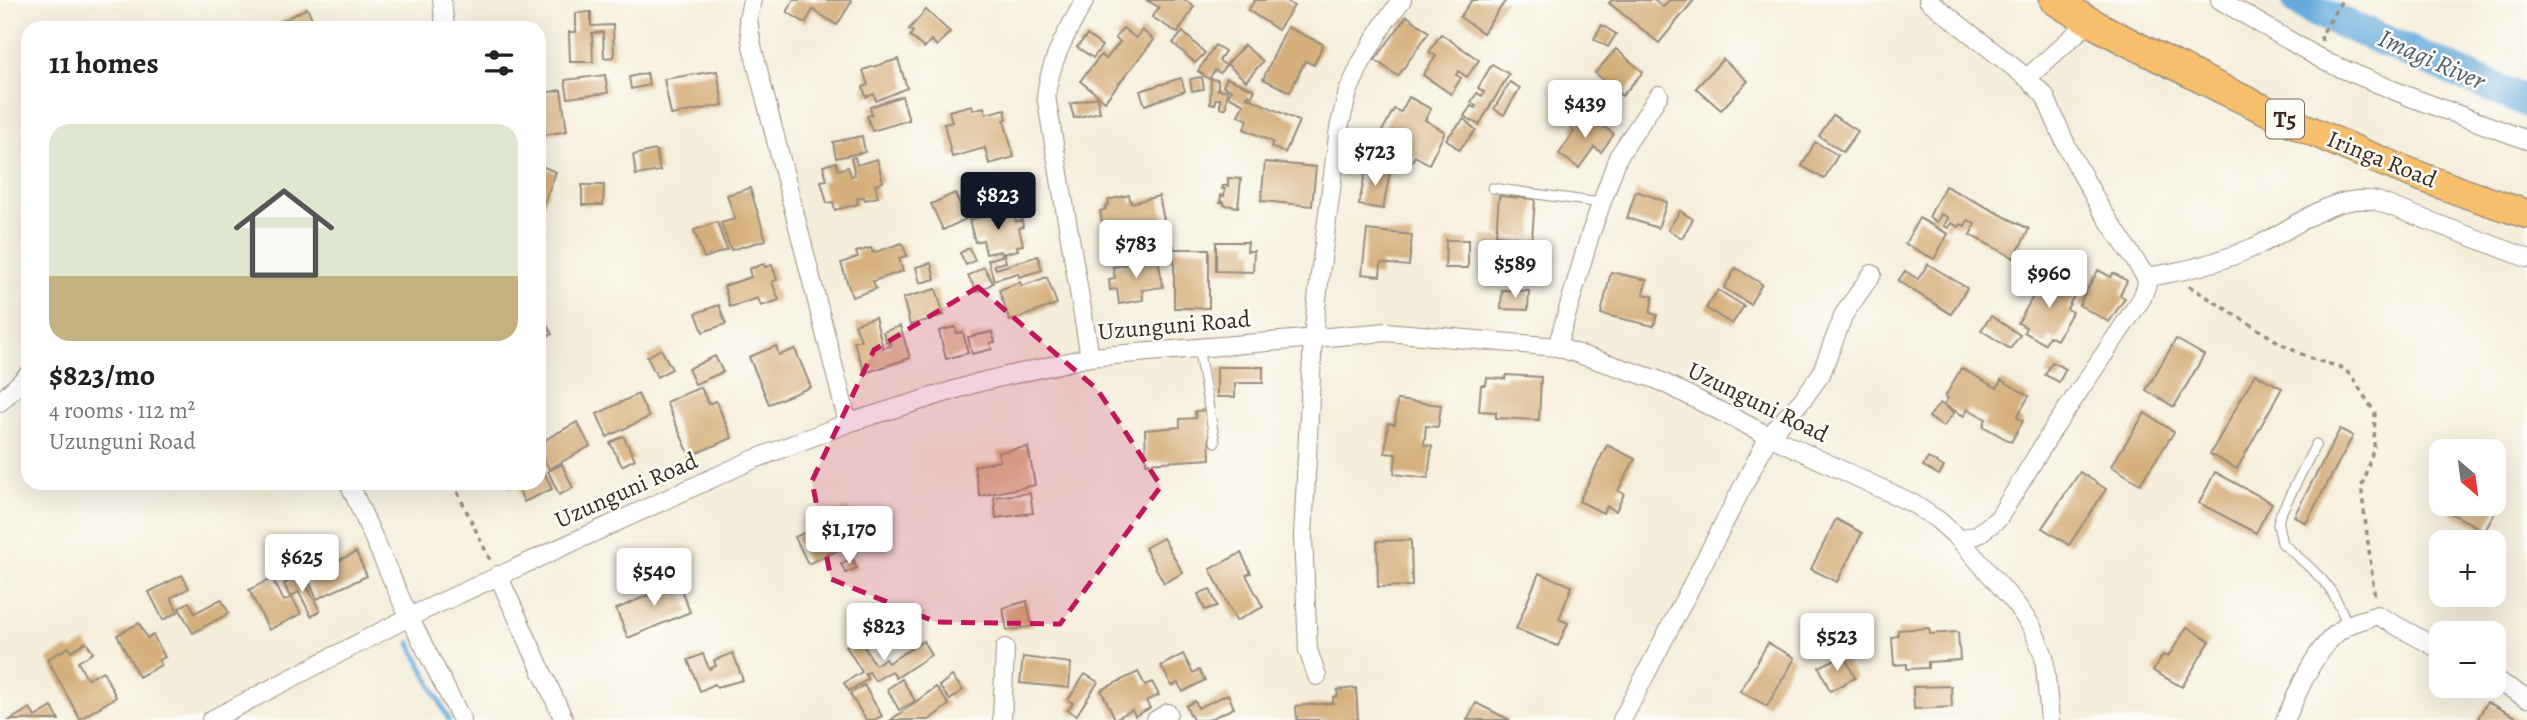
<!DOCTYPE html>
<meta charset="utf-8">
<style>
body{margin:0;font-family:Alegreya,serif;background:#f2f2f2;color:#202124;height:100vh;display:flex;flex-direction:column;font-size:26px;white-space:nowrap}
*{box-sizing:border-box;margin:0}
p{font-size:23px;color:#757577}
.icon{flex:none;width:38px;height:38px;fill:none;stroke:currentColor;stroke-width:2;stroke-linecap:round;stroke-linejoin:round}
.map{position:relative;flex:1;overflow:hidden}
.details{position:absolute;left:21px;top:21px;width:525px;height:469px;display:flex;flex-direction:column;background:#fff;border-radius:21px;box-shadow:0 7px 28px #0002}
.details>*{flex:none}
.needle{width:46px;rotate:151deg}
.controls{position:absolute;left:2429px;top:439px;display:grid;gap:14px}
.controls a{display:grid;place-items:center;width:77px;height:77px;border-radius:14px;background:#fff;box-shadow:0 7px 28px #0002;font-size:35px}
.price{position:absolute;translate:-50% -60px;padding:0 16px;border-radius:7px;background:#fff;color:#222;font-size:23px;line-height:46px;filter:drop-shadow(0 2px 4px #0008)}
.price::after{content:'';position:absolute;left:50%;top:42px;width:21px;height:16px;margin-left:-10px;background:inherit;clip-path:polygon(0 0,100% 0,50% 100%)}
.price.on{background:#111827;color:#fff}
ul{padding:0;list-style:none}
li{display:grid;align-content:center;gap:14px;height:371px;padding:0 28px}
li span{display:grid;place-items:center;height:217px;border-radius:21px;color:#555}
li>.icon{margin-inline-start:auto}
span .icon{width:126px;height:126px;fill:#fffc;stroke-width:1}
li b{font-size:30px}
h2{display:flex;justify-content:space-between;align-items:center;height:84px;padding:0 28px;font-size:30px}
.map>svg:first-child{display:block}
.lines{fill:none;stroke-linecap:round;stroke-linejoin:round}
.stream{stroke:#66aadb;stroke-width:5}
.river{stroke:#66aadb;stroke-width:32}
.building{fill:#d5af7b}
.service-casing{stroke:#988c7c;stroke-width:11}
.minor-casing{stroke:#988c7c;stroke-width:20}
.trunk-casing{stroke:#988c7c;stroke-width:31}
.path{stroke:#988c7c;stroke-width:3.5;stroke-dasharray:5 5;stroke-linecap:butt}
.service{stroke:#fff;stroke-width:9}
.minor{stroke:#fff;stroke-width:18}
.trunk{stroke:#f8bf6c;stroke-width:28}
.marked{fill:#c2185b;fill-opacity:0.2;stroke:#c2185b;stroke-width:5;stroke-dasharray:14 9;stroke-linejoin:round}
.labels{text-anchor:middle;stroke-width:5;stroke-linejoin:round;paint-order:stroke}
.shield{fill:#fdfcf7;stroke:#75695f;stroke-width:2}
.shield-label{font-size:23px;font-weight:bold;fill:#3b2a1e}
.street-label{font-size:24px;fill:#3b2a1e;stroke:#fdfcf7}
.water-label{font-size:26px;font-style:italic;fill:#4c5d6a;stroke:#fdfcf7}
</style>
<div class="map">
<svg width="2527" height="720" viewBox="0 0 2527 720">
<rect width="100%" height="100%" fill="#fdfcf7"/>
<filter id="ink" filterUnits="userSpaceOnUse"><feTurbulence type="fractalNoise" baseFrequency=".0143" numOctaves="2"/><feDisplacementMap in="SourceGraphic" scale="14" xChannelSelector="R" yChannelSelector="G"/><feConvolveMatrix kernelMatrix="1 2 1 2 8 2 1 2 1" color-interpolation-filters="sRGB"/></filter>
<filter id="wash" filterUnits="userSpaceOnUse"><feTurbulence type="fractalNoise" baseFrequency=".00686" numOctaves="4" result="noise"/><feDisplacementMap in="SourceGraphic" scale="28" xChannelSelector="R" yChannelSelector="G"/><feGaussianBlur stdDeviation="1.57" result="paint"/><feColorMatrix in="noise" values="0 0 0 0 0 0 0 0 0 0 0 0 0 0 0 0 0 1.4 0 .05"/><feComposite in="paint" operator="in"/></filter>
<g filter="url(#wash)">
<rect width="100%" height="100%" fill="#f5eedb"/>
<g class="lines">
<path class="stream" d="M410,643L449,720"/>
<path class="river" d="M2298,0L2315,11L2527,102"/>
</g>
<g id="blocks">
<g class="building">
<path d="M794,0H850L852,1L837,25L813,10L805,23L787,12Z"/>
<path d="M1146,0H1185L1194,6L1178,33L1152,17L1159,7Z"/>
<path d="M1255,0H1285L1294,6L1278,30L1248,10Z"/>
<path d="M1472,0H1506L1483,33L1460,17Z"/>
<path d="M1612,0H1654L1663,7L1669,0H1694L1659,43L1609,3Z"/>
<path d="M307,8L317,28H278L276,24Z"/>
<path d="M926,10L950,32L937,46L931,40L924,48L910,36L913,32L909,29Z"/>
<path d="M591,12V26L613,25L614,57L604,58L603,32L592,33L593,62H570L569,32H576V13Z"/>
<path d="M1407,16L1429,32L1398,76L1375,60Z"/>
<path d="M1602,25L1616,34L1608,47L1594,39Z"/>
<path d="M1287,27L1323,44L1314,65L1305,61L1290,92L1263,79Z"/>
<path d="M1123,28L1136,38L1142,30L1154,40L1105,101L1080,81L1101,55L1106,59L1120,42L1115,38Z"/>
<path d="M1183,32L1205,53L1195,63L1173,43Z"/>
<path d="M1441,34L1479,60L1467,77L1458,71L1456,75L1461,78L1451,94L1423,75L1436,56L1429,52Z"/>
<path d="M1087,35L1102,46L1093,58L1077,47Z"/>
<path d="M1215,45L1225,51L1219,61L1226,65L1220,73L1215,70L1209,79L1198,71Z"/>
<path d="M1244,45L1263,61L1246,81L1227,64Z"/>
<path d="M1616,49L1643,72L1622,96L1595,73Z"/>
<path d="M898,59L907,88L876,101L874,94L866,97L863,87L868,85L863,70Z"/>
<path d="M1723,59L1748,81L1721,110L1696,88Z"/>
<path d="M1492,64L1509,74L1479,125L1464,116L1471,106L1475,108L1476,106L1471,102L1477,93L1482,96L1484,92L1478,88Z"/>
<path d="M717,71L723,105L671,115L664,79Z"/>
<path d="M647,73L649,85L631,89L629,77Z"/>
<path d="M605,75L608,93L568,98L565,80Z"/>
<path d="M1202,77L1204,89L1192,91L1190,79Z"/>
<path d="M1181,78L1185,91L1145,105L1140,91Z"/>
<path d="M1227,78L1255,90L1252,96L1249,94L1247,97L1299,121L1285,153L1271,147L1273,142L1244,129L1248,120L1238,115L1244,104L1228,96L1231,90L1223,86Z"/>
<path d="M1211,79L1218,80V90H1227L1226,108H1220V99H1215V104H1210Z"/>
<path d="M1510,82L1520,88L1504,115L1494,109Z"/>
<path d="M561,90L567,131L539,136V94Z"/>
<path d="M902,96L909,120L872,131L867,116L872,115L870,107Z"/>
<path d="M1097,97L1100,112L1074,118L1070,104Z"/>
<path d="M1409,97L1431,109L1425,120L1445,132L1429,164L1415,156L1411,163L1387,150L1393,139L1381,133L1394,109L1401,112Z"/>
<path d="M972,105L973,110L984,107L986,114L1005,109L1007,119L1004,120L1014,157L989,164L985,148L952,157L944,124L952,122L949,111Z"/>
<path d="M1583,112L1614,134L1601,152L1594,147L1579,168L1559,154L1574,132L1571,129Z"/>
<path d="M1833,115L1858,131L1843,152L1819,136Z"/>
<path d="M1464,119L1476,130L1459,150L1446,139Z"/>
<path d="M862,136L865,152L836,158L833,142Z"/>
<path d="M1815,142L1838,155L1824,179L1802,166Z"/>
<path d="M656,150L660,171L636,175L633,155Z"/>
<path d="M855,157L857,165L877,159L883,182L875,185L878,197L865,200L864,197L857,199L858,204L835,210L833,202L827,203L821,181L827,180L823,166L836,162L838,170L848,167L851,176L855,175L851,158Z"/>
<path d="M1265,162L1316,167L1312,206L1261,201Z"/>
<path d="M539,165L556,172L539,216Z"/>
<path d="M1366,168L1390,172L1383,209L1359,205Z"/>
<path d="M1228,178L1241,179L1238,207L1224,205V202H1220L1221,195L1224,196L1225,189H1222L1223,186H1228Z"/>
<path d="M582,185H604L603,205H582Z"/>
<path d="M1945,186L2029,229L2014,258L1970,235L1975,224L1968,220L1965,226L1961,224L1959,227L1951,223L1948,228L1944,226L1948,218L1941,214L1937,222L1929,217Z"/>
<path d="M750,188L766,240L731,250L721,223L735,219L727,195Z"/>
<path d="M1636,191L1667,202L1658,228L1627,218Z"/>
<path d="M955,193L966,219L943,230L931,204Z"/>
<path d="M1129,195L1131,203L1159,196L1166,229L1117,244L1110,227L1103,228L1100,211L1106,209L1105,206L1109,205L1108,200Z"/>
<path d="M1499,196L1535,199L1532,238L1496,235Z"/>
<path d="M1007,211L1008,214L1014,213L1016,222L1022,220L1023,227L1019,228L1023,245L1017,246L1018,250L1002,254L1001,251L986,254L983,240L975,242L969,220Z"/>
<path d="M1680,211L1693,219L1682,238L1668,230Z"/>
<path d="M1919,218L1948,234L1934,259L1905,244Z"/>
<path d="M717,222L727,250L704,258L694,230Z"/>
<path d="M1367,230L1412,235L1409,266L1381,263L1380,276L1362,274Z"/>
<path d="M1483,236L1522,240L1518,276L1479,273Z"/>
<path d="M1446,240H1468V268H1445Z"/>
<path d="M1216,242H1248L1247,251H1254L1253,272L1216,271Z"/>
<path d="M902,243L907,256L899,258L903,271L873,281L876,289L852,297L841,263L858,257L856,252L871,248L873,253Z"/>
<path d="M1174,246V249H1209V308H1174V259H1161V247Z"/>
<path d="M969,248L975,260L966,265L960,253Z"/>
<path d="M1004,255L1006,262L994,265L996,269L1038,256L1042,270L1019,277L1018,273L994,280L988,260Z"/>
<path d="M1158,258L1163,287L1142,290L1143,300L1119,304L1117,289L1110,290L1109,279L1115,278L1113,267Z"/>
<path d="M931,263L935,279L920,283L916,267Z"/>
<path d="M764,264L765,267L772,265L777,280L772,282L779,300L761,306L758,298L730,307L724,286L751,277L749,269Z"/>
<path d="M1928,264L1967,288L1951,314L1898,281L1905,271L1918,279Z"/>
<path d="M984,267L993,283L977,292L968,276Z"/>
<path d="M1736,268L1762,284L1750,304L1724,288Z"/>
<path d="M2098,270L2111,277L2113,273L2127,281L2120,295L2125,298L2109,322L2079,305Z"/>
<path d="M1611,272L1647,280L1643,294L1653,296L1650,313L1657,315L1654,326L1601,314Z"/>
<path d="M2053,274L2078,288L2067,309L2072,312L2057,340L2049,336L2045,344L2024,332L2026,327L2018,323L2035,293L2041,296Z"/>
<path d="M1047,277L1057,304L1010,321L999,290L1020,282L1022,286Z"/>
<path d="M936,289L944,315L910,325L903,298Z"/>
<path d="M1502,290L1529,291L1528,310L1501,309Z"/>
<path d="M1718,290L1744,306L1732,324L1706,308Z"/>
<path d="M719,305L726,324L703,332L696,313Z"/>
<path d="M539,309L552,334L539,341Z"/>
<path d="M1991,316L2020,335L2010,349L1981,330Z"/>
<path d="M875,317L883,348L891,346L890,342L887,343L883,332L900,326L910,358L865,373L854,342L861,340L855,324Z"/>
<path d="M955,327L957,333L963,332L968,353L946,359L939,331Z"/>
<path d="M992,332L995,342L990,343L992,349L972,354L968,337Z"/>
<path d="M2176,339L2204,355L2174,407L2146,390Z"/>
<path d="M776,346L779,355L795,349L811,387L769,404L749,357Z"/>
<path d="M661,349L672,369L657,377L647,357Z"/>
<path d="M715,356L723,372L695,384L688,369Z"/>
<path d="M2052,362L2066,369L2059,382L2045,375Z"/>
<path d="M1217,367H1263V383H1235V397H1217Z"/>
<path d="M1961,368L1997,388L2001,380L2029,396L2017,417L2023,421L2011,442L1983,426L1986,419L1968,409L1964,416L1944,405L1948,398L1945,397Z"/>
<path d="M2255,374L2282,388L2237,469L2210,454Z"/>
<path d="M1506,375L1541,377L1539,420L1496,418V412L1479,411L1481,385H1486L1487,378L1505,379Z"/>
<path d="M701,387L708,404L716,401L732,438L690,456L666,402Z"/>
<path d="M638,394L649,417L607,437L597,414Z"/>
<path d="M1397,400L1441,405L1438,427L1426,426L1424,445L1432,446L1428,478L1394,474L1396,454L1385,453L1388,423L1395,424Z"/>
<path d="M1940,403L1954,413L1943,427L1929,417Z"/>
<path d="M1208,410L1210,459L1146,463L1145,430L1180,427V419L1196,418L1195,411Z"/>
<path d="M2145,413L2174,432L2140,484L2111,466Z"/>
<path d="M577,422L590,446L549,469L539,451V443Z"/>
<path d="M2340,429L2353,436L2306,523L2294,516Z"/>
<path d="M623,436L635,459L622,466L610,443Z"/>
<path d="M1607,445L1635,459L1618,491L1624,494L1616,511L1607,506L1603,513L1579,501Z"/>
<path d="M1028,447L1035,485L980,496L974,466L1000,461L998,452Z"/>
<path d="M1928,458L1944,467L1939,475L1923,466Z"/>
<path d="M539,460L552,489L524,502L517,486L510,489L507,483H539Z"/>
<path d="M562,464L573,488L559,495L548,471Z"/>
<path d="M2080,472L2106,489L2069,545L2042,528Z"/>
<path d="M2215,472L2272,503L2256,533L2199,503Z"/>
<path d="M1030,493L1033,513L996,518L994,497Z"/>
<path d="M2494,503L2499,505L2485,531L2450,513L2454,504Z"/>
<path d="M848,508L862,539L808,564L795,537L823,524L821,520Z"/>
<path d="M1836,519L1862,533L1837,582L1811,569Z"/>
<path d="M1163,538L1183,573L1164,583L1145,548Z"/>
<path d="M1411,540L1412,586L1378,587L1377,541Z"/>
<path d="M356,552L367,576L317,599L302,568L326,557L330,565Z"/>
<path d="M1241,553L1251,573L1246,575L1263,607L1236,621L1210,569Z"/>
<path d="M852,558L857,568L846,573L841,564Z"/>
<path d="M1539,573L1572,586L1559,619L1568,623L1558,646L1516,629Z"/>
<path d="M182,575L189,588L171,598L178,612L163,620L149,592Z"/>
<path d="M301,575L320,611L311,616L299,592L290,597L284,584Z"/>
<path d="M676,577L690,612L628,638L616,609L649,595L647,589Z"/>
<path d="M272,578L284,601L292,597L301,614L269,630L249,590Z"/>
<path d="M1210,589L1217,606L1205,610L1198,594Z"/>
<path d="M221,599L229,613L193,633L179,608L189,602L195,613Z"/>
<path d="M1027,601L1032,626L1007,631L1003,608Z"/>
<path d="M139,623L147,638L153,635L165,657L159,660L161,665L139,677L117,635Z"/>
<path d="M2187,627L2210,641L2182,687L2153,671L2163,655L2168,657Z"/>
<path d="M1929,628L1930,634L1958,632L1960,660L1928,662V668L1907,669V664L1894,665L1892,637L1898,636V630Z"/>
<path d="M859,638L875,665L885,659L888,663L923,641L931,655L896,678L892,671L875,681L869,672L865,674L868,679L849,691L844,683L862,672L846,646Z"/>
<path d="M86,642L93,653L78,662L87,679L103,671L116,697L80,719L47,659L69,647L71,651Z"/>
<path d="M1768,643L1795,658L1767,706L1740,691Z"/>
<path d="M733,653L743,680L717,687L715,684L700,691L688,660L703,654L709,669L716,666L714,660Z"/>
<path d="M1183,654L1193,673L1199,670L1205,680L1183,692L1178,683L1172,686L1161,666Z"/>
<path d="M1844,655L1855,678L1830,691L1819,667Z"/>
<path d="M1023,657L1071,663L1069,688L1020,683Z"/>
<path d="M1138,672L1145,685L1152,682L1159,695L1146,701L1150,708L1135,716L1132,710L1115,719L1101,690Z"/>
<path d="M1085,674L1098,682L1076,716L1068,710L1073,703L1068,700Z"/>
<path d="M952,676L963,690L950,700L939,686Z"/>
<path d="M902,679L915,701L899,710L887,689Z"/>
<path d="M864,685L882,716L874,720H866L850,694Z"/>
<path d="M1951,686L1952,707L1914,709L1913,687Z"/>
<path d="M936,687L949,705L943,709L929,720H891Z"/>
<path d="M1356,688L1358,720H1297L1296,706L1333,703V697L1338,696L1337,690Z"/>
<path d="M1228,694L1234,708L1208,720H1193L1186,706L1195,701L1198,708Z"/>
<path d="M2487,702L2522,720H2477Z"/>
<path d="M1476,703L1510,720H1467Z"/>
<path d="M52,707L59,720H10L30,708L35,717Z"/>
</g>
</g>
</g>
<g filter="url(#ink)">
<use href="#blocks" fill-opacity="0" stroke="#988c7c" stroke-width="2"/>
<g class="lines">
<defs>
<g id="service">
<path d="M1492,188L1601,203"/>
<path d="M1198,347L1215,442"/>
<path d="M2316,444L2280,515L2278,525L2282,543C2313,570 2334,584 2347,625"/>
</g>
<g id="minor">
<path d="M442,0L445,28"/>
<path d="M752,0L748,19L752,46L848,423"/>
<path d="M1085,0C1067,32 1050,60 1046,96L1090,357"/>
<path d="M1928,0L2027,78L2045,96L2067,147L2101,209L2146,277L2147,284L2142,298L2052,431L1998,519L1977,535L1960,540"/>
<path d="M2220,0L2326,62L2410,97L2527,140"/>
<path d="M2027,78L2089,22"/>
<path d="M2146,277C2182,272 2221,262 2254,247C2294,230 2331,192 2377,201L2527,258"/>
<path d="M1557,347L1590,235L1618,157L1659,95"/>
<path d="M0,402L28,375"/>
<path d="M349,483L409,617L462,720"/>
<path d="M498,575L564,720"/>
<path d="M1317,676L1308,650L1303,536L1313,337L1319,282L1339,128L1348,92L1361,63L1385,22L1402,0"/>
<path d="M2494,679L2527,698"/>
<path d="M211,720L409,617L750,461L848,423L980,382L1090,357L1387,332L1557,347L1658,380L1769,436L1912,503L1938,520L1960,540L2015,603L2032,627L2044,656L2050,720"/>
<path d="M1002,720L1005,648"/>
<path d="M1156,720L1168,713"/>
<path d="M1622,720L1769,436L1803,399L1821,374L1844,314L1872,274"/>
<path d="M2285,720C2301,687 2314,647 2345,627C2354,621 2367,619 2377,615L2441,650"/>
</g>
<path id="trunk" d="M2054,0C2099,29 2147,51 2194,75C2301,129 2413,178 2527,214"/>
</defs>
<use href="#service" class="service-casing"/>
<use href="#minor" class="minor-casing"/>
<use href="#trunk" class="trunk-casing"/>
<g class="path">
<path d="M2322,41L2321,36L2342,0"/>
<path d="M2189,286L2285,346L2312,359L2340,367L2351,375L2375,413L2374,447L2362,485V494L2375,599"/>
<path d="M453,483L490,560"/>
</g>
<use href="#service" class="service"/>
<use href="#minor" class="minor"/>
<use href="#trunk" class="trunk"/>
</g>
</g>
<path class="marked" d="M978,287L1097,389L1161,486L1060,624L936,622L831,579L812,481L874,350Z"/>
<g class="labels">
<rect class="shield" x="2266" y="99.5" width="38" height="39" rx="5"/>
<g class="shield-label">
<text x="2285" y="127">T5</text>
</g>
<g class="street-label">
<text transform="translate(2382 159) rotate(22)" y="8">Iringa Road</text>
<text transform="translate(1174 325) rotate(-5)" y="8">Uzunguni Road</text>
<text transform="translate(1758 402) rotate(26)" y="8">Uzunguni Road</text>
<text transform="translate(626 490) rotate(-24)" y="8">Uzunguni Road</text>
</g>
<g class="water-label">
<text transform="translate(2432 59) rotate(24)" y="9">Imagi River</text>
</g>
</g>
</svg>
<div class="controls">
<a><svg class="needle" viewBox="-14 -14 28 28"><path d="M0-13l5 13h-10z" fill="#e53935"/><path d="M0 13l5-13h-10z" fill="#757577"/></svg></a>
<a>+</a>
<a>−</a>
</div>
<b class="price" style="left:1585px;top:140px">$439</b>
<b class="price" style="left:1375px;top:188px">$723</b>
<b class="price on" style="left:998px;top:232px">$823</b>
<b class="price" style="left:1136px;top:280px">$783</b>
<b class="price" style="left:1515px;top:300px">$589</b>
<b class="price" style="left:2049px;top:310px">$960</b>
<b class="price" style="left:849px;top:566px">$1,170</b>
<b class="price" style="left:302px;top:594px">$625</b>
<b class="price" style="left:654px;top:608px">$540</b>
<b class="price" style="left:884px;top:663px">$823</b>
<b class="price" style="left:1837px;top:673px">$523</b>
<section class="details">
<h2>11 homes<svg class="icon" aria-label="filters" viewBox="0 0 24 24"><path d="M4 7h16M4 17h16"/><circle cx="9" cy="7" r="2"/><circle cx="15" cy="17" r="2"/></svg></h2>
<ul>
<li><span style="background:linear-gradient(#dfe7d0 70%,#c2b280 0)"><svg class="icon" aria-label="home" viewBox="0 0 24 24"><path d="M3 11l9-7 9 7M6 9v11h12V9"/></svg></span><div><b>$823/mo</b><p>4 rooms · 112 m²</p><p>Uzunguni Road</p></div></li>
</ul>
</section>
</div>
